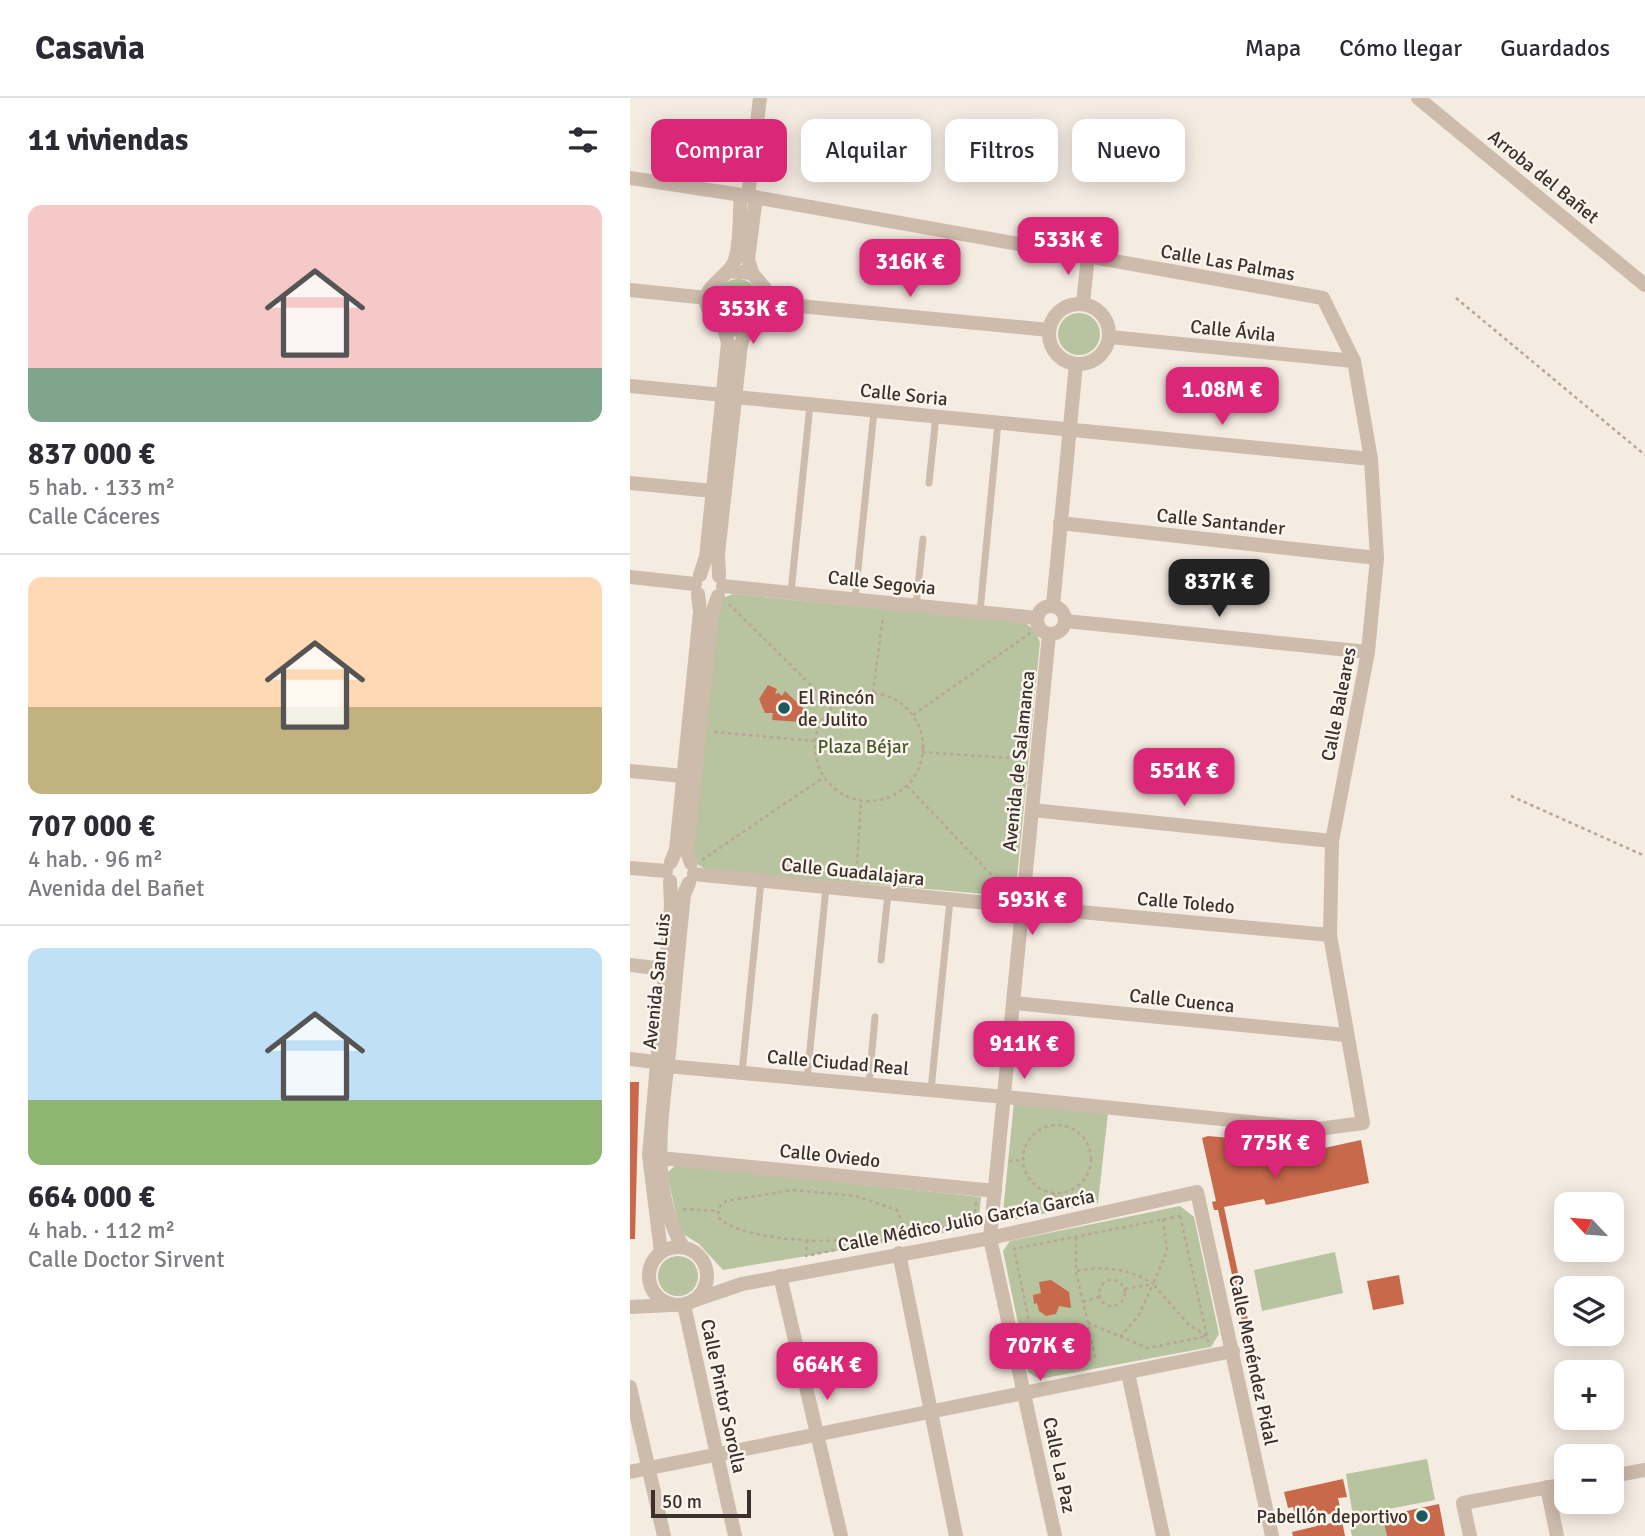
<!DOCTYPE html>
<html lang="es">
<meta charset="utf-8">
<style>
body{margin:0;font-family:Signika,sans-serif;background:#f2f2f3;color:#2b2b33;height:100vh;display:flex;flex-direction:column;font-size:26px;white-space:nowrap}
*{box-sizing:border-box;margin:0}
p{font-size:23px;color:#7c7c81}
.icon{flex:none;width:38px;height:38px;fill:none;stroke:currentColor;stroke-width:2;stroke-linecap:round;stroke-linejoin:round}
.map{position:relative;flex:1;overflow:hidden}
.drawer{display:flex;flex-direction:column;background:#fff;width:630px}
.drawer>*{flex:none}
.hud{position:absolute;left:21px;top:21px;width:665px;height:63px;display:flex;gap:14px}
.needle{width:46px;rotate:296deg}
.buttons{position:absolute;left:924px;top:1094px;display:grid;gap:14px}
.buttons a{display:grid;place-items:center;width:70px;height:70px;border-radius:14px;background:#fff;box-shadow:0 4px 18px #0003;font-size:35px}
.scale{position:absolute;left:21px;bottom:18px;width:100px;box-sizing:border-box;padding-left:7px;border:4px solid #3b302b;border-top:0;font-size:19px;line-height:24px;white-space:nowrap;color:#3b302b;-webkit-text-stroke:5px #fbf5ee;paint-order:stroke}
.price{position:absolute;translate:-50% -60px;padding:0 16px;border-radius:14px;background:#db2777;color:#fff;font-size:23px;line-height:46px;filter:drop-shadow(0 2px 4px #0008)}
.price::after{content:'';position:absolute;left:50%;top:42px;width:21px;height:16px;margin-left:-10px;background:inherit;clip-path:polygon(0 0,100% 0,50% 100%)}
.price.current{background:#222;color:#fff}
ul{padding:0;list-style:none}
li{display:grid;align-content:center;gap:14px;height:371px;padding:0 28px}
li+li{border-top:2px solid #e1e1e2}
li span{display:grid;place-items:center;height:217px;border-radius:14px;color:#555}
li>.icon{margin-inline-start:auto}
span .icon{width:126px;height:126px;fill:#fffc;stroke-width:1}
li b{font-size:30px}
h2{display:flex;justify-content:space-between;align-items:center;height:84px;padding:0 28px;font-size:30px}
.pill{padding:0 24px;border-radius:14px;background:#fff;box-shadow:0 4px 18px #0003;font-size:24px;line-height:63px}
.pill.current{background:#db2777;color:#fff}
header{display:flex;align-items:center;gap:42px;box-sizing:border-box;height:98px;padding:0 35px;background:#fff;border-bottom:2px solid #e1e1e2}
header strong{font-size:33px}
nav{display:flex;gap:38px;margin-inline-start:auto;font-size:24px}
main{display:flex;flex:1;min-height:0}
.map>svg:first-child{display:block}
.green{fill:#b8c4a0}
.building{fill:#c8694b}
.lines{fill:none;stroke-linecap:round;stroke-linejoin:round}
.path{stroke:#b9a596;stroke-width:2.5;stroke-dasharray:3.5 3.5;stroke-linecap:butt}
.lane{stroke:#cdbbac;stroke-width:7}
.street{stroke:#cdbbac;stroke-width:14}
.poi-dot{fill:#1f5a5e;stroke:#fbf5ee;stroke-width:2.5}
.labels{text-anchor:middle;stroke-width:5;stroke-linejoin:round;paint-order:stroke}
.street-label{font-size:19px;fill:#3b302b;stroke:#fbf5ee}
.poi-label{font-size:19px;fill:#3b302b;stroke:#fbf5ee;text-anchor:start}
.park-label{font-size:19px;fill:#4a5a2e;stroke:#fbf5ee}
</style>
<header>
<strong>Casavia</strong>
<nav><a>Mapa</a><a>Cómo llegar</a><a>Guardados</a></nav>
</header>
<main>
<section class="drawer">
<h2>11 viviendas<svg class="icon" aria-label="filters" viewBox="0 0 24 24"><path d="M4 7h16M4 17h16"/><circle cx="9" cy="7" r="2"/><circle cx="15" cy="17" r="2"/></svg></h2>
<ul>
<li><span style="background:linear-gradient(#f6c9c9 75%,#7fa58c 0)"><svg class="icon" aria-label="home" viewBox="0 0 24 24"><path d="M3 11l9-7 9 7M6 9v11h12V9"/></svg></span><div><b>837 000 €</b><p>5 hab. · 133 m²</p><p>Calle Cáceres</p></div></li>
<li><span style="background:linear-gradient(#ffd9b3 60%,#c2b280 0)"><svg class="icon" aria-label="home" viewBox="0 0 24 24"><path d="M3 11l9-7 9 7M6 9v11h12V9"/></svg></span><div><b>707 000 €</b><p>4 hab. · 96 m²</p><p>Avenida del Bañet</p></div></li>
<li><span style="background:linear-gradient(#bfe0f5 70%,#8fb573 0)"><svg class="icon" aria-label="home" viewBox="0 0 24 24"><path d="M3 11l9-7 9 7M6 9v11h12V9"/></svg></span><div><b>664 000 €</b><p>4 hab. · 112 m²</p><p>Calle Doctor Sirvent</p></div></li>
</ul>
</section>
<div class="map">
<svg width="1015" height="1438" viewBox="0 0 1015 1438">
<rect width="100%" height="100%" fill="#f4ebe1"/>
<g class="green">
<circle cx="108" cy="202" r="21"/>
<circle cx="449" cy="236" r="21"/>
<path d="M103,496L395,525L405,532L410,544L387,780L378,794L366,797L77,772L67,766L63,755L88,514L93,500Z"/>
<path d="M384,1004L478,1015L468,1105L372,1124Z"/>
<path d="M46,1067L351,1099L348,1129L93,1172L69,1146L50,1134L37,1075Z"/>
<path d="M550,1108L564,1119L589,1236L581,1249L409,1281L398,1274L373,1153L380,1143Z"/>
<path d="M705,1154L713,1195L632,1213L624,1172Z"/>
<circle cx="48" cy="1178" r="20"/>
<path d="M797,1361L805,1402L723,1418L716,1376Z"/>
<path d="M752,1417L757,1438H722L719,1424Z"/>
</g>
<g class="building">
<path d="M138,587L147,591L145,596L149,595L152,598L155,593L176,613L170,624L142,622L143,615H135L129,601Z"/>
<path d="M0,984H9L5,1141H0Z"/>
<path d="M578,1038L688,1048L657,1049L660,1068L686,1063L685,1052L731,1042L739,1085L636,1107L634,1101L594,1109L621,1236L615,1237L588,1112H584L582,1104L586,1103L572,1040Z"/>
<path d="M769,1177L774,1206L743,1212L737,1183Z"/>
<path d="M421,1182L439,1194L441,1210L429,1208L426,1216L416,1218L409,1213L407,1205L404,1206L403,1197L411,1195L409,1184Z"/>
<path d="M713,1381L717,1399L708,1400L711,1414L694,1417L696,1426L712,1423L715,1438H663L662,1434L687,1428L686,1423L667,1427L663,1409L658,1410L654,1394Z"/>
<path d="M809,1406L815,1438H757L752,1417L763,1414L765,1424L773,1422L772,1414Z"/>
</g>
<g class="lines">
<g class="path">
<path d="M826,200L1015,357"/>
<path d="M99,506L203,609"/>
<path d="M243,595L253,518"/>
<circle cx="239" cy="649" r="54"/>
<path d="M283,617L403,533"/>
<path d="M84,634L185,643"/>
<path d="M292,654L393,661"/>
<path d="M277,688L378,794"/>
<path d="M881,698L1015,758"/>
<path d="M72,762L194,679"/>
<path d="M226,780L231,703"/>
<circle cx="427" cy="1061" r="34"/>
<path d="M379,1063L392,1062"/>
<path d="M163,1092L226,1098L267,1112L272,1124C249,1153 112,1146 88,1119L89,1109L96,1103Z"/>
<path d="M424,1096V1112"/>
<path d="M53,1111L88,1113"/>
<path d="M550,1118L577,1238L518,1250L458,1225L465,1260L409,1271L384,1151Z"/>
<path d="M533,1121L537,1153L523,1186L558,1226L577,1238L578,1244"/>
<path d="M446,1139V1173C473,1168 499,1170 523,1186"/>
<path d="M177,1142L176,1158L344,1123L346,1103"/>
<path d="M446,1174L458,1225"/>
<circle cx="482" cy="1195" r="13"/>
<path d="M495,1191L523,1186"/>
<path d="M453,1204L469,1199"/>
<path d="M490,1239L509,1217L523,1186"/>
</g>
<g class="lane">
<path d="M299,385L306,318"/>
<path d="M161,494L180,307"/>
<path d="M225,501L244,313"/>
<path d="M286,507L293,441"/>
<path d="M350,514L368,325"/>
<path d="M251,862L258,796"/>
<path d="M112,975L131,783"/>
<path d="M177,981L196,790"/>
<path d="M239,986L245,919"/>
<path d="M301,992L320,802"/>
</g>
<g class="street">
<path d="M788,0L1015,187"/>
<path d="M0,80L118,98L693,200L724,263L741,361L747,460L738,554L702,743L700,837L733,1025L688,1031L375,999L37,968"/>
<path d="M118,98L130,0"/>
<path d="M98,173L122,175L137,193L135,216L117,231C104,233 92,232 83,220C61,188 99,183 105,162C111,143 109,117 111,97"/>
<path d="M122,175L118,161L126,99"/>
<path d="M0,192L77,200"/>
<path d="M138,205L419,232"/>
<path d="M453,205L458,158"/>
<circle cx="449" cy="236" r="30"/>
<path d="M480,239L724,263"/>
<path d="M0,288L93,297"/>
<path d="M105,299L741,361"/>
<path d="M0,385L83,393"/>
<path d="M430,425L747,460"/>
<path d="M70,477L76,459L98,245L94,230"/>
<path d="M89,478L88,456L111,246L117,231"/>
<path d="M0,479L65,486"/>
<path d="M93,488L407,520"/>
<path d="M423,507L446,266"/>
<circle cx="421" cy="522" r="14"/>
<path d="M436,523L738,554"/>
<path d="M0,673L53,678"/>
<path d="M402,712L702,743"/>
<path d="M41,764L46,752L70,514L68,496"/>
<path d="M61,765L57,753L82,515L88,498"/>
<path d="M0,770L36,773"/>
<path d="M64,776L378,807"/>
<circle cx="393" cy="808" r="14"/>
<path d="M394,794L419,536"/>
<path d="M407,810L700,837"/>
<path d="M391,823L360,1140L425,1438"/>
<path d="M0,867L35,871"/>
<path d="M384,905L716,937"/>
<path d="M0,961L25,964"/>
<path d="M30,1060L365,1093"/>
<circle cx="48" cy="1178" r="29"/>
<path d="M53,1149C17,1088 33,1012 40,945C44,895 49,846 54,796L59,785"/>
<path d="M31,1154L19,1057L41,807L40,783"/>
<path d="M269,1155L326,1438"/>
<path d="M150,1178L211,1438"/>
<path d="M65,1202L112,1186L360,1140L567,1094L642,1438"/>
<path d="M54,1207L105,1438"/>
<path d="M0,1209L41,1207"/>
<path d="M498,1275L533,1438"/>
<path d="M0,1289L34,1438"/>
<path d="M0,1374L603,1253"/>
<path d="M982,1378L1015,1372"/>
<path d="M917,1389L927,1438"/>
<path d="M840,1438L833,1405L936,1386"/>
</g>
</g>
<g class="poi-dot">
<circle cx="154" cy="610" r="7"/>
<circle cx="792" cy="1418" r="7"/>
</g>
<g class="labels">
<g class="street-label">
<text transform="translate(914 78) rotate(39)" y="7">Arroba del Bañet</text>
<text transform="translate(598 164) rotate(10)" y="7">Calle Las Palmas</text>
<text transform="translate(603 232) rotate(6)" y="7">Calle Ávila</text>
<text transform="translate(274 296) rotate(6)" y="7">Calle Soria</text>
<text transform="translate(591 423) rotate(6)" y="7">Calle Santander</text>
<text transform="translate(252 484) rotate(6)" y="7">Calle Segovia</text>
<text transform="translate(708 606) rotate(-79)" y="7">Calle Baleares</text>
<text transform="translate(388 663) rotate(-84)" y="7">Avenida de Salamanca</text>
<text transform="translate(223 773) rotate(6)" y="7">Calle Guadalajara</text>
<text transform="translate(556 804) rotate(5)" y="7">Calle Toledo</text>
<text transform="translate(26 883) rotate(-84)" y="7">Avenida San Luis</text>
<text transform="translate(552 902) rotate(6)" y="7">Calle Cuenca</text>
<text transform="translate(208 964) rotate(5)" y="7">Calle Ciudad Real</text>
<text transform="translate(200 1057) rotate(6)" y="7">Calle Oviedo</text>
<text transform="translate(336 1122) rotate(-11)" y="7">Calle Médico Julio García García</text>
<text transform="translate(624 1262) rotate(78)" y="7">Calle Menéndez Pidal</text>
<text transform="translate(94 1298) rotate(78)" y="7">Calle Pintor Sorolla</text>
<text transform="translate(430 1367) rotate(78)" y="7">Calle La Paz</text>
</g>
<g class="poi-label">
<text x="168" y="606">El Rincón<tspan x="168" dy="22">de Julito</tspan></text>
<text x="778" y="1425" text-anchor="end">Pabellón deportivo</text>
</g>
<g class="park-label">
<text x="233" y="655">Plaza Béjar</text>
</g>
</g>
</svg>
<div class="buttons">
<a><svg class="needle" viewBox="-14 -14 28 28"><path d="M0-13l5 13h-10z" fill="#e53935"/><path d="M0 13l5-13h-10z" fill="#7c7c81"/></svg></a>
<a><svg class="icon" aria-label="layers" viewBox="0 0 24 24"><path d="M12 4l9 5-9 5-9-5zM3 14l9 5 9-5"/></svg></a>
<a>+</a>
<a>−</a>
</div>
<div class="scale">50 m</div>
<b class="price" style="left:438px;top:179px">533K €</b>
<b class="price" style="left:280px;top:201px">316K €</b>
<b class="price" style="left:123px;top:248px">353K €</b>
<b class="price" style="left:592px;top:329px">1.08M €</b>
<b class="price current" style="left:589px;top:521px">837K €</b>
<b class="price" style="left:554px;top:710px">551K €</b>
<b class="price" style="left:402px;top:839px">593K €</b>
<b class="price" style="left:394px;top:983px">911K €</b>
<b class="price" style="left:645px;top:1082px">775K €</b>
<b class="price" style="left:410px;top:1285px">707K €</b>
<b class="price" style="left:197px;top:1304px">664K €</b>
<div class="hud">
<a class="pill current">Comprar</a>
<a class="pill">Alquilar</a>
<a class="pill">Filtros</a>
<a class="pill">Nuevo</a>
</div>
</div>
</main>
